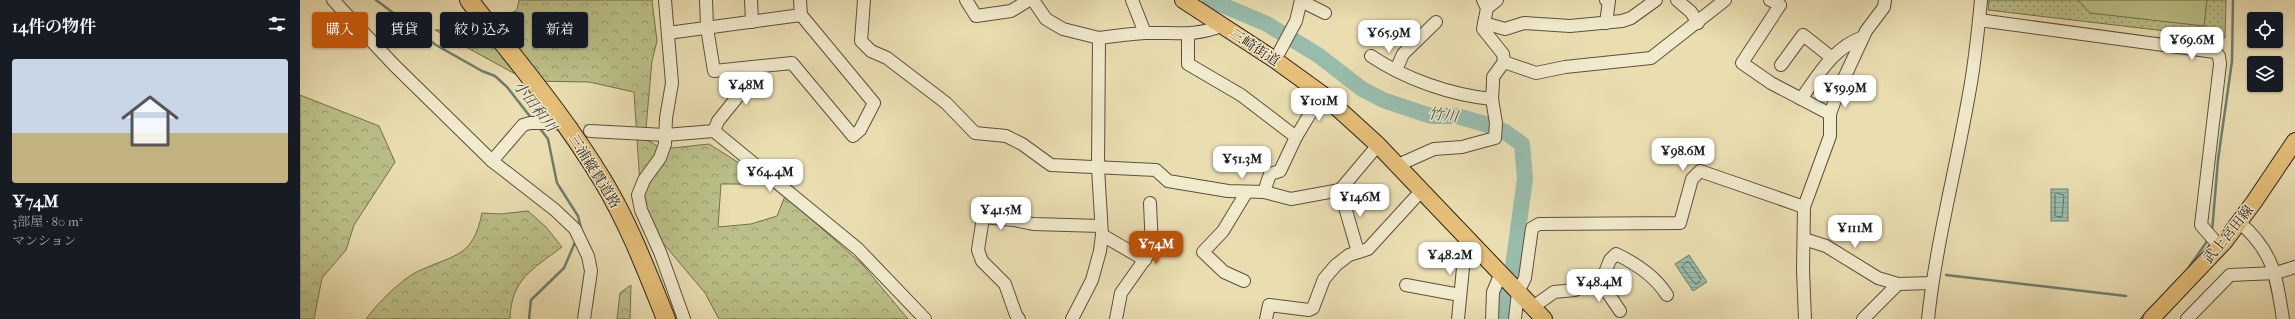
<!DOCTYPE html>
<html lang="ja">
<meta charset="utf-8">
<style>
body{margin:0;font-family:"IM FELL French Canon","Noto Serif JP",serif;background:#242831;color:#f1f3f6;height:100vh;display:flex;flex-direction:column;font-size:15px;white-space:nowrap}
*{box-sizing:border-box;margin:0}
p{font-size:13px;color:#9ea1a6}
.icon{flex:none;width:22px;height:22px;fill:none;stroke:currentColor;stroke-width:2;stroke-linecap:round;stroke-linejoin:round}
.map{position:relative;flex:1;overflow:hidden}
.details{display:flex;flex-direction:column;background:#171b24;width:300px}
.details>*{flex:none}
.banner{position:absolute;left:12px;top:12px;width:380px;height:36px;display:flex;gap:8px}
.buttons{position:absolute;left:1947px;top:12px;display:grid;gap:8px}
.buttons a{display:grid;place-items:center;width:36px;height:36px;border-radius:4px;background:#171b24;box-shadow:0 1px 3px #0004;font-size:20px}
.price{position:absolute;translate:-50% -34px;padding:0 9px;border-radius:8px;background:#fff;color:#222;font-size:13px;line-height:26px;filter:drop-shadow(0 1px 2px #0008)}
.price::after{content:'';position:absolute;left:50%;top:24px;width:12px;height:9px;margin-left:-6px;background:inherit;clip-path:polygon(0 0,100% 0,50% 100%)}
.price.current{background:#b45309;color:#fff}
ul{padding:0;list-style:none}
li{display:grid;align-content:center;gap:8px;height:212px;padding:0 12px}
li span{display:grid;place-items:center;height:124px;border-radius:4px;color:#555}
li>.icon{margin-inline-start:auto}
span .icon{width:72px;height:72px;fill:#fffc;stroke-width:1}
li b{font-size:17px}
h2{display:flex;justify-content:space-between;align-items:center;height:48px;padding:0 12px;font-size:17px}
.pill{padding:0 14px;border-radius:4px;background:#171b24;box-shadow:0 1px 3px #0004;font-size:14px;line-height:36px}
.pill.current{background:#b45309;color:#fff}
main{display:flex;flex:1;min-height:0}
.map>svg:first-child{display:block}
.forest{fill:url(#forest-crowns);stroke:#737050}
.park{fill:url(#park-dots);stroke:#737050}
.garden{fill:#bbc088;stroke:#737050}
.water{fill:url(#water-rules);stroke:#6c7e71}
.lines{fill:none;stroke-linecap:round;stroke-linejoin:round}
.shore{stroke:#626e62;stroke-width:1}
.stream{stroke:#6c7e71;stroke-width:2.5}
.river{stroke:#98bcac;stroke-width:16}
.minor-tunnel{stroke:#c4b893;stroke-width:12;stroke-dasharray:12 6;stroke-linecap:butt}
.minor-casing{stroke:#5b503f;stroke-width:14}
.major-casing{stroke:#2b2119;stroke-width:18}
.highway-casing{stroke:#2b2119;stroke-width:20}
.minor{stroke:#f1eacc;stroke-width:12}
.major{stroke:#e5bf78;stroke-width:16}
.highway{stroke:#e5bf78;stroke-width:18}
.labels{text-anchor:middle;stroke-width:3;stroke-linejoin:round;paint-order:stroke}
.street-label{font-size:14px;fill:#2b2119;stroke:#f1eacc}
.water-label{font-size:15px;font-style:italic;fill:#4c5045;stroke:#f1eacc}
</style>
<main>
<section class="details">
<h2>14件の物件<svg class="icon" aria-label="filters" viewBox="0 0 24 24"><path d="M4 7h16M4 17h16"/><circle cx="9" cy="7" r="2"/><circle cx="15" cy="17" r="2"/></svg></h2>
<ul>
<li><span style="background:linear-gradient(#c9d6e8 60%,#c2b280 0)"><svg class="icon" aria-label="home" viewBox="0 0 24 24"><path d="M3 11l9-7 9 7M6 9v11h12V9"/></svg></span><div><b>¥74M</b><p>3部屋 · 80 m²</p><p>マンション</p></div></li>
</ul>
</section>
<div class="map">
<svg width="1995" height="319" viewBox="0 0 1995 319">
<defs>
<pattern id="forest-crowns" width="20" height="18" patternUnits="userSpaceOnUse"><rect width="20" height="18" fill="#bbc088"/><path d="M2 6a3 3 0 1 1 6 0M12 15a3 3 0 1 1 6 0" fill="none" stroke="#989c6e"/></pattern>
<pattern id="park-dots" width="8" height="8" patternUnits="userSpaceOnUse"><rect width="8" height="8" fill="#bbc088"/><path d="M2 2h.1M6 6h.1" fill="none" stroke="#989c6e" stroke-width="1.8" stroke-linecap="round"/></pattern>
<pattern id="water-rules" width="6" height="5" patternUnits="userSpaceOnUse"><rect width="6" height="5" fill="#98bcac"/><path d="M0 2.5h6" fill="none" stroke="#83a193"/></pattern>
</defs>
<rect width="100%" height="100%" fill="#eadeb1"/>
<filter id="stains"><feTurbulence type="fractalNoise" baseFrequency=".005" numOctaves="4"/><feColorMatrix values="0 0 0 0 .2 0 0 0 0 .09 0 0 0 0 .02 0 0 0 .5 -.17"/></filter>
<radialGradient id="worn" r=".72"><stop offset=".6" stop-color="#630" stop-opacity="0"/><stop offset="1" stop-color="#630" stop-opacity=".3"/></radialGradient>
<g class="forest">
<path d="M219,0H352L357,41L352,61L345,139L363,149L409,144L455,173L444,184H421L418,227L451,224L477,216L485,196L562,264L608,319H419L405,293L353,231L340,185L334,92L289,82L228,81L135,30H177L217,10Z"/>
<path d="M0,95L79,126L95,162L54,225L46,250L22,278L14,319H0Z"/>
<path d="M228,211L246,227L262,247C233,269 211,279 210,319H66C77,304 103,277 121,270C156,254 173,257 182,213L200,214Z"/>
<path d="M331,285L330,319H317L320,293Z"/>
</g>
<path class="park" d="M1689,0H1926L1925,38L1688,10Z"/>
<path class="garden" d="M1778,0H1907L1904,26L1790,13Z"/>
<g class="water">
<rect x="1751" y="189" width="17" height="32"/>
<path d="M1389,255L1407,282L1393,291L1375,264Z"/>
</g>
<g class="lines">
<g class="shore">
<path d="M1757,193L1764,195L1762,217L1755,216V195Z"/>
<path d="M1387,262H1389L1401,279L1396,285L1382,267Z"/>
</g>
<g class="stream">
<path d="M76,0L136,45L182,71L195,76L207,87L232,119"/>
<path d="M238,126L248,139L257,183L278,216L281,228"/>
<path d="M1912,232L1918,160L1932,61L1933,0"/>
<path d="M1889,267L1908,240"/>
<path d="M1646,275L1826,296"/>
<path d="M229,319L231,300L264,268L276,240"/>
<path d="M1841,319L1845,315"/>
</g>
<path class="river" d="M910,0L967,24L1018,55L1062,89L1083,100L1131,116H1157L1188,125L1205,132L1222,144L1225,179L1213,266L1205,306V319"/>
<path class="minor-tunnel" d="M248,123L290,131"/>
<defs>
<g id="minor">
<path d="M33,0L94,65L192,161L255,210L275,229L288,256L291,271L284,319"/>
<path d="M365,0L372,83L366,118L365,144L360,158L344,180L338,195L341,210L360,252L384,319"/>
<path d="M406,0L407,28L414,71L492,63L553,136L560,130L574,103L501,15L500,0"/>
<path d="M451,0L452,22"/>
<path d="M564,0L561,41L571,51L587,58L646,103L675,133L706,136L722,144L751,165L856,170L868,181L928,191L964,192L991,199L1040,190L1078,145"/>
<path d="M666,0L676,16L711,11L729,0"/>
<path d="M733,0L746,19L763,29L799,38"/>
<path d="M832,0L845,33"/>
<path d="M1183,0L1187,8L1183,29L1203,54L1204,62"/>
<path d="M1306,0L1309,1L1306,23"/>
<path d="M1377,0L1391,12L1398,23"/>
<path d="M1470,0L1480,5L1442,63L1471,83L1530,114"/>
<path d="M1001,1L1025,13"/>
<path d="M1187,8L1197,0"/>
<path d="M1679,20L1915,52L1919,56L1920,64L1901,225L1920,247"/>
<path d="M1184,23L1205,29L1224,23L1270,26L1322,21L1331,18L1356,0"/>
<path d="M368,33L501,15"/>
<path d="M888,35V64L941,95L996,137L980,171L970,174L964,192"/>
<path d="M1071,56C1105,79 1151,95 1192,99"/>
<path d="M975,60L996,21L1001,0"/>
<path d="M1481,65L1503,35L1531,57"/>
<path d="M1096,70L1103,54L1136,22"/>
<path d="M1501,99C1519,74 1533,48 1563,37"/>
<path d="M290,131L365,135L414,131L558,249L625,319"/>
<path d="M414,131L418,121L439,95L447,68"/>
<path d="M996,137L1022,94"/>
<path d="M192,161L223,125L230,123H248"/>
<path d="M1098,165L1134,149L1162,147L1195,138L1196,123L1192,99L1193,83V77L1204,62L1236,73L1265,67L1351,58L1425,0"/>
<path d="M1040,190L1058,252"/>
<path d="M1504,207L1530,136V114L1539,89L1566,31L1584,7L1585,0"/>
<path d="M1939,222C1974,252 1976,276 1983,319"/>
<path d="M802,235L845,260"/>
<path d="M1504,239L1526,246L1578,278L1598,284"/>
<path d="M1299,280L1320,311"/>
<path d="M944,281L924,272L903,252L923,231L946,193"/>
<path d="M1106,285L1160,295"/>
<path d="M1233,307L1254,292L1275,290L1299,280L1304,275L1310,260L1316,254C1337,264 1355,276 1367,295"/>
<path d="M719,319L716,315L705,284L682,261L678,250L683,217L714,220L733,224L801,226"/>
<path d="M772,319L792,280L800,251L802,235L798,168L799,38C814,36 830,34 845,33C873,32 894,37 921,26"/>
<path d="M816,319L821,293L852,249L850,203"/>
<path d="M966,319L969,305L1009,310L1013,308L1024,279L1036,265L1049,255L1068,249L1122,190"/>
<path d="M1158,319L1163,268L1166,260L1177,249"/>
<path d="M1192,319L1193,292L1201,273"/>
<path d="M1215,319L1218,292L1225,278L1232,228L1239,224L1380,223L1392,179L1400,171L1504,207L1503,270L1505,319"/>
<path d="M1563,319L1598,284L1632,283"/>
<path d="M1628,319C1636,243 1656,169 1669,94C1675,63 1678,31 1681,0"/>
<path d="M1887,319L1930,275L1976,273L1995,267"/>
</g>
<g id="major">
<path d="M883,0L975,60L1022,94L1078,145L1244,319"/>
<path d="M1851,319L1925,241L1954,202L1995,141"/>
</g>
<path id="highway" d="M169,0C215,59 264,116 303,181C329,224 347,272 366,319"/>
</defs>
<use href="#minor" class="minor-casing"/>
<use href="#major" class="major-casing"/>
<use href="#highway" class="highway-casing"/>
<use href="#minor" class="minor"/>
<use href="#major" class="major"/>
<use href="#highway" class="highway"/>
</g>
<g class="labels">
<g class="street-label">
<text transform="translate(955 47) rotate(33)" y="5">三崎街道</text>
<text transform="translate(295 171) rotate(58)" y="5">三浦縦貫道路</text>
<text transform="translate(1928 234) rotate(-51)" y="5">武上宮田線</text>
</g>
<g class="water-label">
<text transform="translate(235 106) rotate(52)" y="5">小田和川</text>
<text transform="translate(1143 115) rotate(7)" y="5">竹川</text>
</g>
</g>
<rect width="100%" height="100%" filter="url(#stains)"/>
<rect width="100%" height="100%" fill="url(#worn)"/>
</svg>
<div class="buttons">
<a><svg class="icon" aria-label="locate" viewBox="0 0 24 24"><circle cx="12" cy="12" r="6"/><path d="M12 2v4M12 18v4M2 12h4M18 12h4"/></svg></a>
<a><svg class="icon" aria-label="layers" viewBox="0 0 24 24"><path d="M12 4l9 5-9 5-9-5zM3 14l9 5 9-5"/></svg></a>
</div>
<b class="price" style="left:1089px;top:54px">¥65.9M</b>
<b class="price" style="left:1892px;top:61px">¥69.6M</b>
<b class="price" style="left:446px;top:106px">¥48M</b>
<b class="price" style="left:1545px;top:109px">¥59.9M</b>
<b class="price" style="left:1019px;top:122px">¥101M</b>
<b class="price" style="left:1383px;top:172px">¥98.6M</b>
<b class="price" style="left:942px;top:180px">¥51.3M</b>
<b class="price" style="left:470px;top:193px">¥64.4M</b>
<b class="price" style="left:1060px;top:218px">¥146M</b>
<b class="price" style="left:701px;top:231px">¥41.5M</b>
<b class="price" style="left:1555px;top:249px">¥111M</b>
<b class="price current" style="left:856px;top:265px">¥74M</b>
<b class="price" style="left:1150px;top:276px">¥48.2M</b>
<b class="price" style="left:1299px;top:303px">¥48.4M</b>
<div class="banner">
<a class="pill current">購入</a>
<a class="pill">賃貸</a>
<a class="pill">絞り込み</a>
<a class="pill">新着</a>
</div>
</div>
</main>
